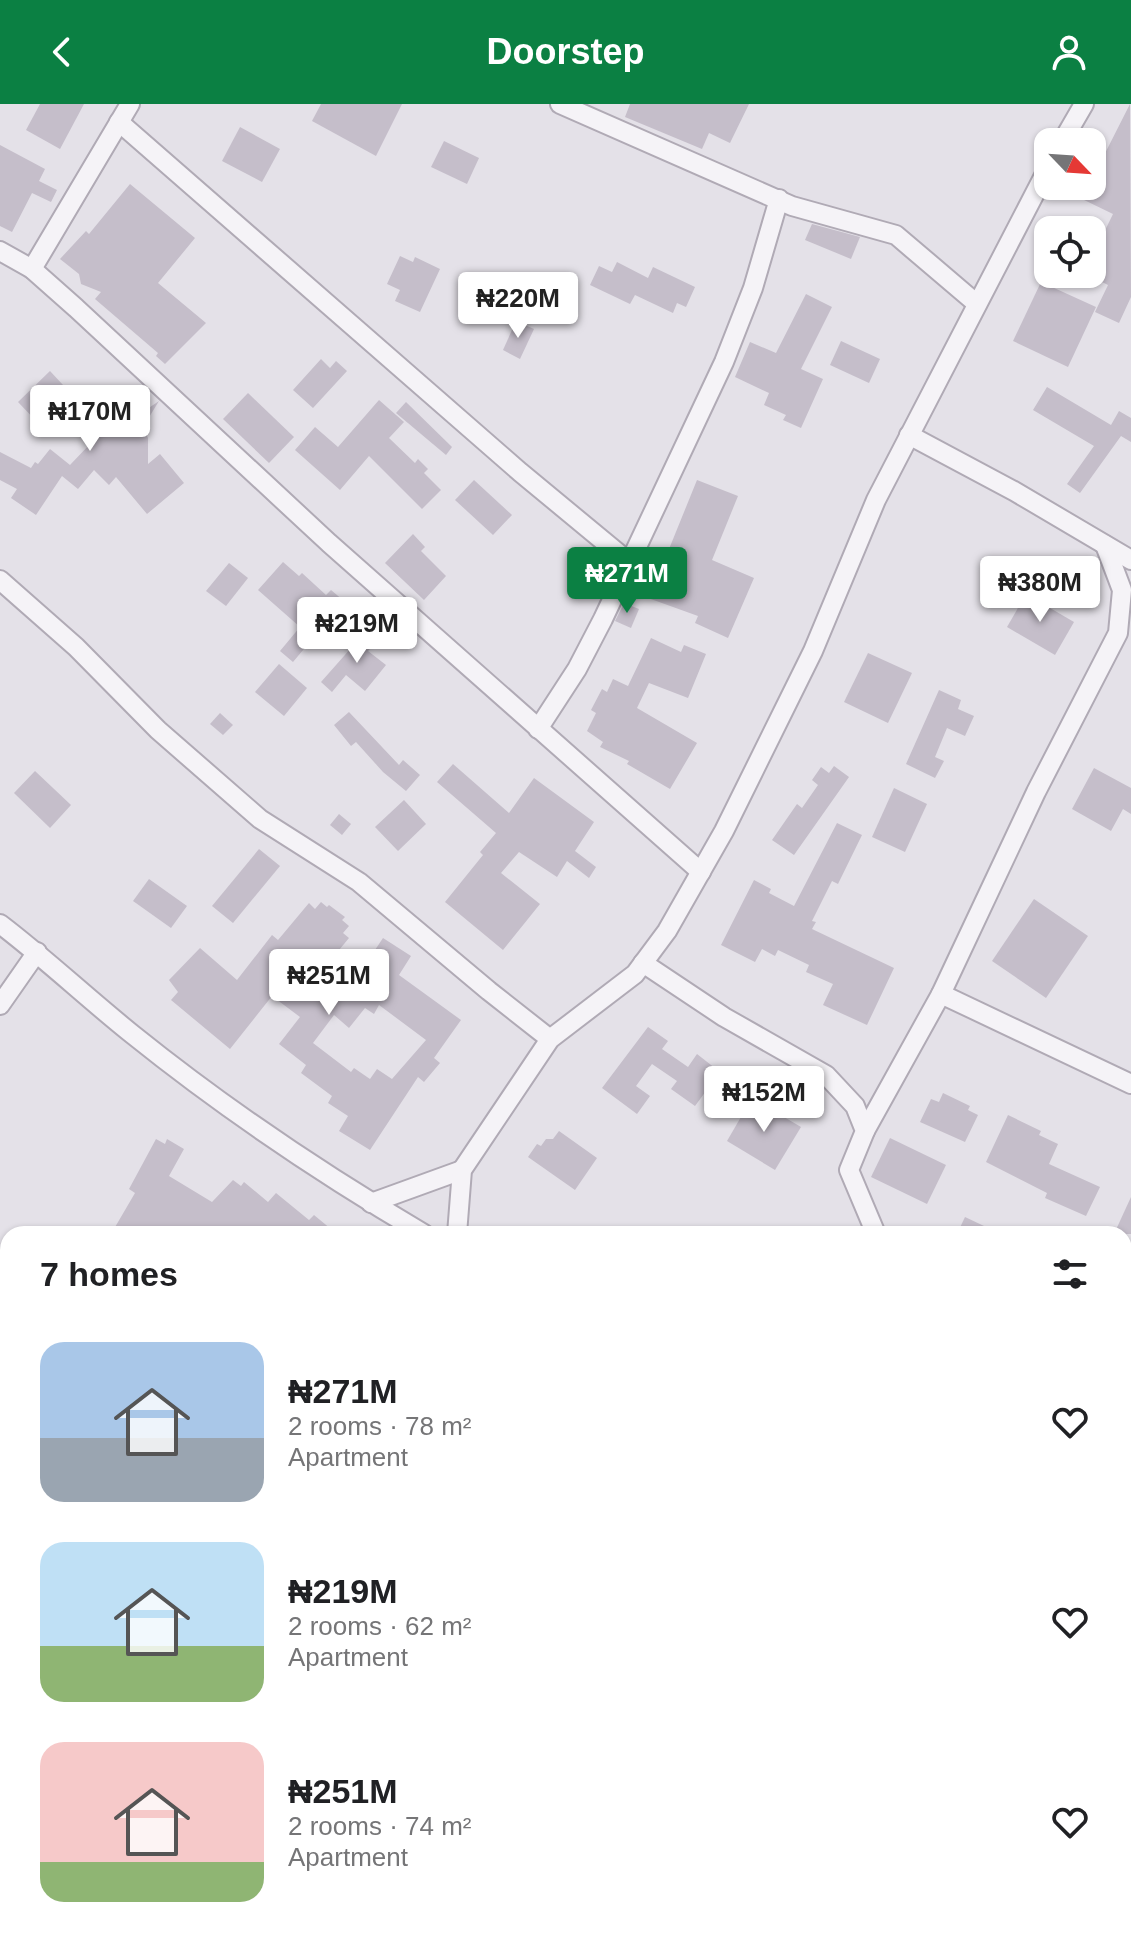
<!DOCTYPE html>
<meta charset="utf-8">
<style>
body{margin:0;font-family:Arial,sans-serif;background:#f6f6f6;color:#202124;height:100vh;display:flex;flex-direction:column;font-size:30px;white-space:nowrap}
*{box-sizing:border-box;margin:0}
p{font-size:26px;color:#757577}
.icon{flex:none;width:44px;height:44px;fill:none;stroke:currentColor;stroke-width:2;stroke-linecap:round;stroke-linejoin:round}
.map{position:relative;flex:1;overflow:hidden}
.side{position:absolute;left:0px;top:1122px;width:1132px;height:712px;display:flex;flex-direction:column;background:#fff;border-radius:24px 24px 0 0;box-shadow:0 2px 6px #0004}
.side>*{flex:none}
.needle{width:52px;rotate:115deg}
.tools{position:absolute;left:1034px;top:24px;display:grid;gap:16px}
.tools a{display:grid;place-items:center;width:72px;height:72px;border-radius:16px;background:#fff;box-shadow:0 2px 6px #0004;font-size:40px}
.price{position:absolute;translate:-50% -68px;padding:0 18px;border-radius:8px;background:#fff;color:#222;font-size:26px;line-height:52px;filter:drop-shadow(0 2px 4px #0008)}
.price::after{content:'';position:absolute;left:50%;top:48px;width:24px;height:18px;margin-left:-12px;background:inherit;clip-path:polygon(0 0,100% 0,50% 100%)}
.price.selected{background:#0b8043;color:#fff}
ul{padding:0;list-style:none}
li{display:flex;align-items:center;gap:24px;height:200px;padding:0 40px}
li span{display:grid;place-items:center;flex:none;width:224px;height:160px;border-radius:24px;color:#555}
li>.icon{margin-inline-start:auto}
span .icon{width:96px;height:96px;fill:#fffc;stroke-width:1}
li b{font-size:34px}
h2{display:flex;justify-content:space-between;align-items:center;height:96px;padding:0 40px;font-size:34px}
header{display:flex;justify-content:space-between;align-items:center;height:104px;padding:0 40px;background:#0b8043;color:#fff;font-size:36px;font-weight:700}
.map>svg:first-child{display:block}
.green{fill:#c3d1cc}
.building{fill:#c5beca;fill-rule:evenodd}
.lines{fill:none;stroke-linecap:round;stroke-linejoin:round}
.minor-casing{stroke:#b0aab5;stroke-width:22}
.minor{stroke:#f5f3f7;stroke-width:18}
</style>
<header><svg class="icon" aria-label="back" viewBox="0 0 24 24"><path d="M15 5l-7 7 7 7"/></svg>Doorstep<svg class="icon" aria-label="person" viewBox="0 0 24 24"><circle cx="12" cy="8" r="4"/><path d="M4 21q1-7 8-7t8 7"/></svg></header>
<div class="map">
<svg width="1131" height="1834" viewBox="0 0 1131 1834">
<rect width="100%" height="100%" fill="#e4e1e8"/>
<path class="green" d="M0,1562L8,1567V1826H28L23,1834H0Z"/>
<g class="building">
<path d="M40,0H84L60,45L26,26Z"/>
<path d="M321,0H402L376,52L312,17Z"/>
<path d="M630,0H749L730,39L709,29L702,45L625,13Z"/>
<path d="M1130,0L1131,193L1119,219L1095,208L1108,181L1092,173V153L1113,110L1082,95L1089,82H1092V75Z"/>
<path d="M240,23L280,45L262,78L222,57Z"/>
<path d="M444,37L479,54L467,80L431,63Z"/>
<path d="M0,41L45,65L39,77L57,86L51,98L32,89L12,128L0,122Z"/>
<path d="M130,80L195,134L158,179L206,219L165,260L156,252L158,249L95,195L101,188L81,180L79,170L60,155L86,127L89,130Z"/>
<path d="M812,120L860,133L851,155L805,136Z"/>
<path d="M400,152L413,158L415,153L440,165L420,208L395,197L400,186L387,180Z"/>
<path d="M617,158L648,174L653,163L695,183L686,203L677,199L673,209L635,191L630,200L590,181L599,162L612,168Z"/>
<path d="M1041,178L1096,203L1068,263L1013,237Z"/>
<path d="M806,190L832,203L801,265L823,275L801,324L783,316L786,311L764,301L769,289L735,273L750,238L776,249Z"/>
<path d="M516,217L534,225L520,255L503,246Z"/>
<path d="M841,237L880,255L869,279L830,261Z"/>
<path d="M321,255L330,264L336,257L347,267L313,304L293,286Z"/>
<path d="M50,267L63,281L59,285L81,308L89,301L103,316L110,309L114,313L123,304L134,314L159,297L143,323L148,334V360L160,350L184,379L147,410L116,373L109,381L94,366L78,385L62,372L36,411L11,394L17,385L0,376V348L31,364L35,358L38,360L50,345L70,361L90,340L58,306L41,322L18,298Z"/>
<path d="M1047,283L1111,321L1119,307L1131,314V338L1121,332L1080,389L1067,380L1094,342L1033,306Z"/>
<path d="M248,289L294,333L269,359L223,315Z"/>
<path d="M379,296L404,318L389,334L415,359L418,355L428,365L424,369L441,386L422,405L369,352L340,386L295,346L315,323L338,343Z"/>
<path d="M406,298L452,343L446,351L396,309Z"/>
<path d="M474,376L512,411L493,431L455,396Z"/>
<path d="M697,376L738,392L712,456L754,474L728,534L695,519L698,512L648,494L658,477L652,475L661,448L667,450Z"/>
<path d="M413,430L425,443L421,447L446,472L424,496L385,459Z"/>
<path d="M283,458L299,472L302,469L326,491L331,486L344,497L293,558L280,547L300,523L258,486Z"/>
<path d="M229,459L248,474L226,502L206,487Z"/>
<path d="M1026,490L1074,518L1055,551L1007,523Z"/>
<path d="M624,499L639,505L631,524L615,517Z"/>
<path d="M367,526L378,536L368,547L386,561L365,587L346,571L332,588L321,578Z"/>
<path d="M651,534L681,548L684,541L706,550L688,594L649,579L637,604L697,639L670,685L627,660L629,657L600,643L603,638L587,627L596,609L591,606L602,585L607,588L613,575L628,582Z"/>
<path d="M868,549L912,569L888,619L844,598Z"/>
<path d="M279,560L307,584L284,612L255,588Z"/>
<path d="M939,586L961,596L958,605L974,612L965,632L947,624L935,653L944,657L935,674L906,660Z"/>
<path d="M349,608L399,661L403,656L420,671L406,687L383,668L356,638L351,642L334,621Z"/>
<path d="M220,609L233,621L223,631L210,620Z"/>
<path d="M453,660L509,709L534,674L594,718L575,747L596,763L589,774L567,757L557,773L519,748L501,769L540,800L503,846L445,798L483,751L480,748L496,729L437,678Z"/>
<path d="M834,662L849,673L794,751L772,736L797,700L802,704L818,681L812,676L821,663L829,669Z"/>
<path d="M1094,664L1131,684V710L1123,705L1111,727L1072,705Z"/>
<path d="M35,667L71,701L50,724L14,689Z"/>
<path d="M894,684L927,700L905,748L872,733Z"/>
<path d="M404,696L426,720L398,747L375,723Z"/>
<path d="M339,710L351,720L342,731L330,721Z"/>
<path d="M837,719L862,731L838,780L832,777L812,817L816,818L812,825L894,864L867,921L823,901L833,880L806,868L809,861L778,846L775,852L762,845L755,858L721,841L754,776L771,785L769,789L794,802Z"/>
<path d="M259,745L280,762L233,819L212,802Z"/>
<path d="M149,775L187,802L171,824L133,797Z"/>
<path d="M1034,795L1088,832L1046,894L992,857Z"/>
<path d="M321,798L327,803L329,801L345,813L342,816L349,822L343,829L349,834L320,869L325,873L322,876L343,894L383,834L411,852L399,871L461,916L434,954L440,959L424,978L418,973L370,1046L339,1027L348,1012L328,999L332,992L301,969L306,961L279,940L300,913L272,892L230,945L171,896L178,888L169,876L200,844L237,876L272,831L278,836L309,799L315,805ZM379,901L426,936L392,975L377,965L370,975L354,964L351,968L313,939L334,911L349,924L365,904L374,910Z"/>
<path d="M648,923L668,937L662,945L688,963L697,950L720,968L695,1002L671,985L677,977L652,960L636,982L650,992L637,1010L602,984Z"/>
<path d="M943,989L970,1002L968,1006L978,1011L965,1038L920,1018L931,995L939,998Z"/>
<path d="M752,994L801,1023L775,1066L727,1037Z"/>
<path d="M1008,1011L1041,1027L1039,1031L1058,1040L1049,1060L1100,1083L1086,1112L1045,1094L1047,1089L986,1058Z"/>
<path d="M559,1027L597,1054L575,1086L528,1053L537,1040L541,1042L546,1035H553Z"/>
<path d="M890,1034L946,1061L927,1100L871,1073Z"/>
<path d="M156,1035L165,1040L167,1035L184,1045L169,1072L212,1098L233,1076L241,1082L244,1078L268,1098L276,1089L309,1116L314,1111L337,1130H111L135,1089L129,1085Z"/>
<path d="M1131,1093V1130H1114Z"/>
<path d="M965,1113L1001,1130H957Z"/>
</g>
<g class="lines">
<defs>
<g id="minor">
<path d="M560,0L792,102L896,131L977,200"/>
<path d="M119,18L520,368L630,459"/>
<path d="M1062,38L1084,0"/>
<path d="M0,147L32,165L76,204L329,439L701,768"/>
<path d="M32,165L130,0"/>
<path d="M909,331L1014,387L1131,456"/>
<path d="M0,476L76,543L158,626L260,715L359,778L489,887L550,935"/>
<path d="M538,625L577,565L603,515L724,258L753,184L779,95"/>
<path d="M0,820C46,855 87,894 132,930C224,1004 322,1070 424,1130"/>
<path d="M643,859L724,913L826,971L855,1002L865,1027L849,1066L876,1130"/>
<path d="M941,890L1131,980"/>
<path d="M0,901L37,848"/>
<path d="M865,1027L941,890L1036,688L1118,529L1122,486L1105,441"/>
<path d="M371,1099L462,1066"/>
<path d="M457,1130L462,1066L550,935L635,870L667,827L724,727L813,547L876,396L1048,64"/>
<path d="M1124,1293L1131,1280"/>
<path d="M0,1318L8,1319"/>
<path d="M0,1500H8"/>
<path d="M1124,1510L1131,1514"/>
<path d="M770,1826L773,1834"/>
<path d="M1026,1826L1036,1834"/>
<path d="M439,1834L443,1826"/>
</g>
</defs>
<use href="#minor" class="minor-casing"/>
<use href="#minor" class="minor"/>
</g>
</svg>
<div class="tools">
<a><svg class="needle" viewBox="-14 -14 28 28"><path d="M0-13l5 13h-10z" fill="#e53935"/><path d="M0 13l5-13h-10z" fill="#757577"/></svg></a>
<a><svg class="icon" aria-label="locate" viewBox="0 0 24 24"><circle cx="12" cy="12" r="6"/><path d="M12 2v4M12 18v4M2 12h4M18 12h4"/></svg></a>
</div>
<b class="price" style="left:518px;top:236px">₦220M</b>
<b class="price" style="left:90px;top:349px">₦170M</b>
<b class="price selected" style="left:627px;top:511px">₦271M</b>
<b class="price" style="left:1040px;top:520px">₦380M</b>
<b class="price" style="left:357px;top:561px">₦219M</b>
<b class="price" style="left:329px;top:913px">₦251M</b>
<b class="price" style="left:764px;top:1030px">₦152M</b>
<section class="side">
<h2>7 homes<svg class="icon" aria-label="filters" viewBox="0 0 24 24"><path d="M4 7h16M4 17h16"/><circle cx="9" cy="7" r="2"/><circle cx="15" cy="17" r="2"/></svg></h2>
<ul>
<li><span style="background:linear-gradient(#a9c7e8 60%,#9aa5b1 0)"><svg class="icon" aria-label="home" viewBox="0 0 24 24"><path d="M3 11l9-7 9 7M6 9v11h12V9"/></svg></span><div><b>₦271M</b><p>2 rooms · 78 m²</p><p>Apartment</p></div><svg class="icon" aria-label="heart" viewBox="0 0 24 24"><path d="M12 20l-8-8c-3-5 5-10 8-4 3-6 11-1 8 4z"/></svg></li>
<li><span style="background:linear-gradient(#bfe0f5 65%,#8fb573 0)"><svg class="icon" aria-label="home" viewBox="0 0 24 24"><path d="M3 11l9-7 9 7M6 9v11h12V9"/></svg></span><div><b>₦219M</b><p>2 rooms · 62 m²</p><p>Apartment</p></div><svg class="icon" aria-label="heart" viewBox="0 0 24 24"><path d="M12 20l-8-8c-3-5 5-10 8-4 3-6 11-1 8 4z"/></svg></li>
<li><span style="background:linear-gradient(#f6c9c9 75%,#8fb573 0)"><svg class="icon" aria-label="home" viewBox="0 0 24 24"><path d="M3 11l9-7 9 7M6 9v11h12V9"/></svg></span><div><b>₦251M</b><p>2 rooms · 74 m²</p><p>Apartment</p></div><svg class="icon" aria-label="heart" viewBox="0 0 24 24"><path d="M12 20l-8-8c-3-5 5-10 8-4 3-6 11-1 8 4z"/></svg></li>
</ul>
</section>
</div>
